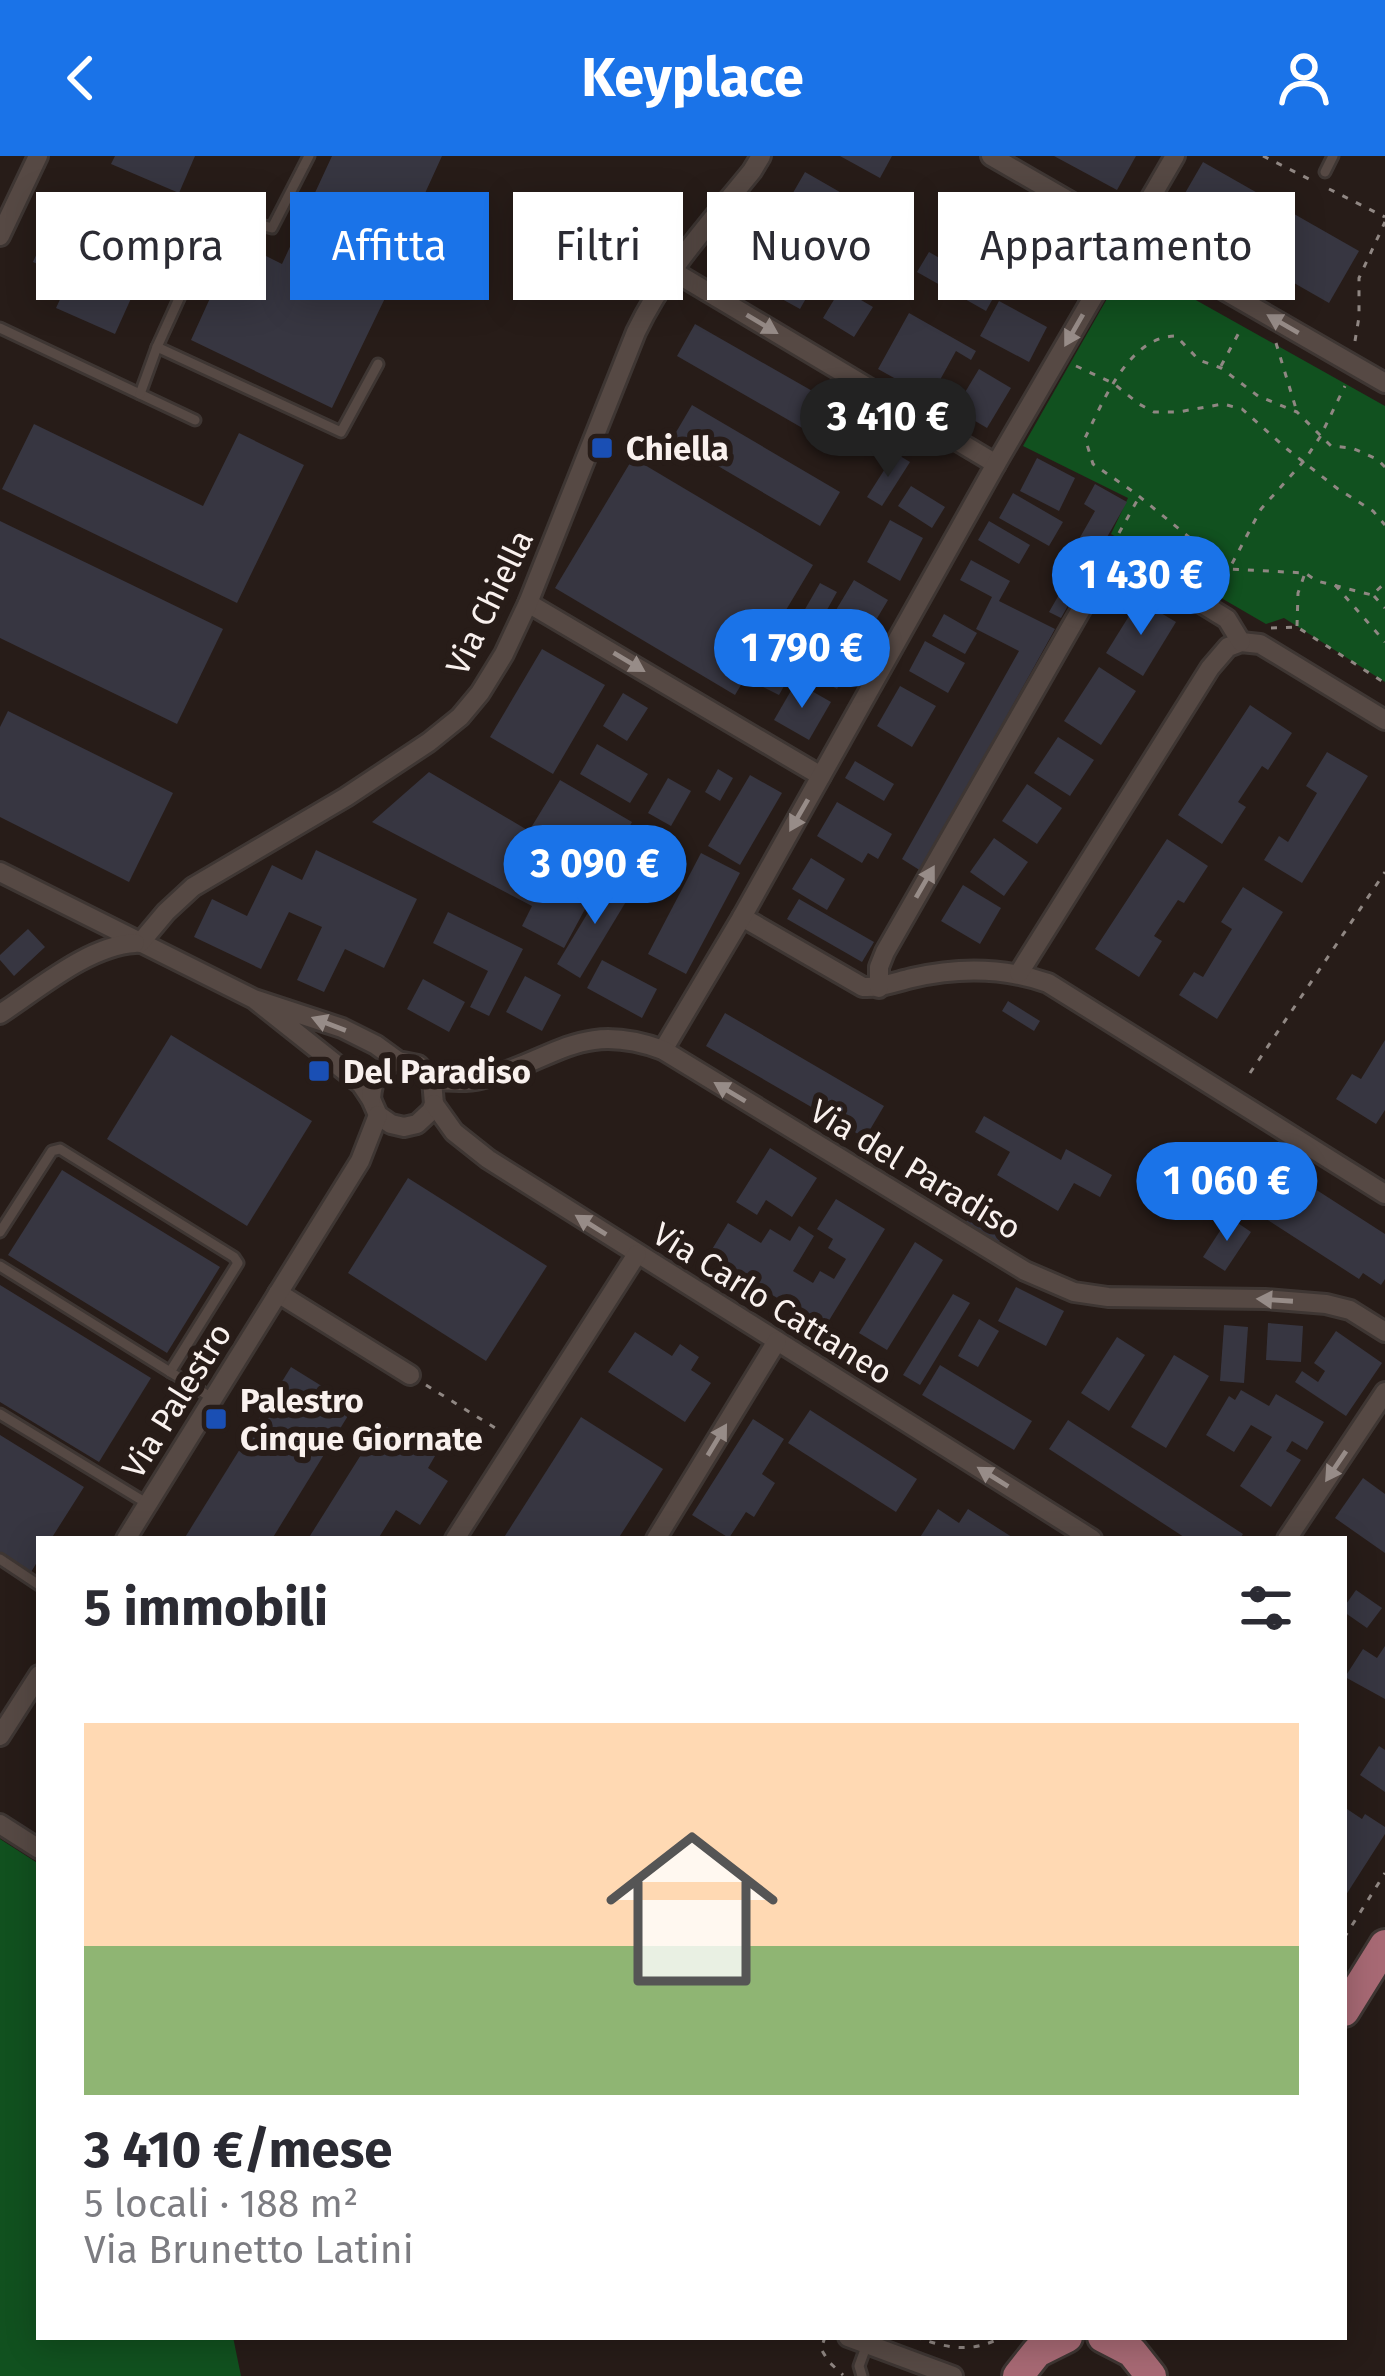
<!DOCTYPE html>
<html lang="it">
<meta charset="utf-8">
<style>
body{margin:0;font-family:"Fira Sans",sans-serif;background:#f7f7f7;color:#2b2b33;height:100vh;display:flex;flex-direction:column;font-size:45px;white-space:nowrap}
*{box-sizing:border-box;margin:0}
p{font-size:39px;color:#7c7c81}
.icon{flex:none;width:66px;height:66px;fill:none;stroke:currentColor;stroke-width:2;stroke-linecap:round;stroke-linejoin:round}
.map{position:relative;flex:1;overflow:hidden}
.sheet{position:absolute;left:36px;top:1380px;width:1311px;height:804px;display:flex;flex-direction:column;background:#fff;border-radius:0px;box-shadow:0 6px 30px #0003}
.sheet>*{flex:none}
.hud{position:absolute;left:36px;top:36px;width:1314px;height:108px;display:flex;gap:24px}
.price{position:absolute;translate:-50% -102px;padding:0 27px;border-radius:42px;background:#1a73e8;color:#fff;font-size:39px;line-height:78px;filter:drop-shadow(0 3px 6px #0008)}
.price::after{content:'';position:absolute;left:50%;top:72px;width:36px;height:27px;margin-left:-18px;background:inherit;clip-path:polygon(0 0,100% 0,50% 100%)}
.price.current{background:#222;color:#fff}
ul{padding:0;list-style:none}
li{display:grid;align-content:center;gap:24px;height:636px;padding:0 48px}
li span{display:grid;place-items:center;height:372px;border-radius:0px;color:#555}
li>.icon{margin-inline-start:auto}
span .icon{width:216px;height:216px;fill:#fffc;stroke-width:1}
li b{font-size:51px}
h2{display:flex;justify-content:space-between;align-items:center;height:144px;padding:0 48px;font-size:51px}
.chip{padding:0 42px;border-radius:0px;background:#fff;box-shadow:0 6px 30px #0003;font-size:42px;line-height:108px}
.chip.current{background:#1a73e8;color:#fff}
header{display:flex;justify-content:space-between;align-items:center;height:156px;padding:0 48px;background:#1a73e8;color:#fff;font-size:54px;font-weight:700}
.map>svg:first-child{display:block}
.green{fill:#11511f}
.building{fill:#373641}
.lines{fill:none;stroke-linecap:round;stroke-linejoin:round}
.lane-casing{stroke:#3e3633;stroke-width:15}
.street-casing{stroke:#3e3633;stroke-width:24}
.primary-casing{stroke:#3e3633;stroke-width:36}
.path{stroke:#908783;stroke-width:3;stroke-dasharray:6 9;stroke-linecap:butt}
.lane{stroke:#564944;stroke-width:9}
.street{stroke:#564944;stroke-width:18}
.primary{stroke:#a76974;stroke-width:30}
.oneway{fill:#978c88}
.transit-dot{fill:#1a4fb4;stroke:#271c18;stroke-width:4.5}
.labels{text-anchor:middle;stroke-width:12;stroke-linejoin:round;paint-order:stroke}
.poi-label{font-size:33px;font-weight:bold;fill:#f9f1ee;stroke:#271c18;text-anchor:start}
.street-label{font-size:33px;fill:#f9f1ee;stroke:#271c18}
</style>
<header><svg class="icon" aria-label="back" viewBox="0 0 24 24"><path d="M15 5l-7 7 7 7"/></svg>Keyplace<svg class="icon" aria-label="person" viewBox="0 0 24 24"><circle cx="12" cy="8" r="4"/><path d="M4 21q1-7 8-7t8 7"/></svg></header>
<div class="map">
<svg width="1385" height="2220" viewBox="0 0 1385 2220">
<rect width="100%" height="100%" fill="#271c18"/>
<g class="green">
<path d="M1128,106L1385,250V526L1284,462L1266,468L1111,378L1128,342L1023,290Z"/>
<path d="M0,1683L39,1708V2181H233L241,2220H0Z"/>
</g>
<g class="building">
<path d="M115,0H195L179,37L111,8Z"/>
<path d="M332,0H442L421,46L429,51L332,252L191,184L236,85L282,108Z"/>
<path d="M840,0H892L880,22Z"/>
<path d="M1054,0H1136L1117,34Z"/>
<path d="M1203,6L1359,95L1329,147L1173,58Z"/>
<path d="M805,16L859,47L844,74L805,52L777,100L817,123L800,153L746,123L761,98L753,93L784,39L790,42Z"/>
<path d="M864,73L894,91L861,144L873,151L854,181L823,162L838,137L829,132Z"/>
<path d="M45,80L114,110L124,87L151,98L115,178L56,152L70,122L33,106Z"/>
<path d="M929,96L997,135L986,155L917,116Z"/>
<path d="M999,145L1047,171L1029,206L980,180Z"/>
<path d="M909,157L976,195L971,204L956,195L930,242L878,213Z"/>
<path d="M695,168L863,264L844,296L677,200Z"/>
<path d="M979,213L1011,232L987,272L955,253Z"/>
<path d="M692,249L840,336L820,370L672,283Z"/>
<path d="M34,268L203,350L239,277L304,309L237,447L2,333Z"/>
<path d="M895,297L910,306L882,350L867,341Z"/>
<path d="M633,302L813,409L735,539L555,432Z"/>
<path d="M1037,302L1075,322L1059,355L1020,335Z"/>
<path d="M1095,328L1127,346L1061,462L1049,456L1075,411L1066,406L1095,355L1084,348Z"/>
<path d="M911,330L945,351L932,372L898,350Z"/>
<path d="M1013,337L1063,366L1049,390L999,362Z"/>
<path d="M890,364L923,382L900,425L867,406Z"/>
<path d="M0,365L223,473L177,568L0,482Z"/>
<path d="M989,365L1030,389L1019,408L978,384Z"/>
<path d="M971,404L1010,425L999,445L1055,473L921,715L902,703L1019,495L976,473L992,441L960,424Z"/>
<path d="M854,424L888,444L864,484L830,464Z"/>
<path d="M820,427L837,436L779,539L761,530Z"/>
<path d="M1139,444L1176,466L1143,520L1106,497Z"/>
<path d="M944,458L977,477L965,498L932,480Z"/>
<path d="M826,476L859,495L837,533L804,514Z"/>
<path d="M925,485L965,507L948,537L909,515Z"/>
<path d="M542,493L605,529L553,618L490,581Z"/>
<path d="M1099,511L1136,535L1101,589L1064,565Z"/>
<path d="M796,526L831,546L809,584L774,564Z"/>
<path d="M900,530L936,550L912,591L877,570Z"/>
<path d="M623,537L648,552L627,585L603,570Z"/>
<path d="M1250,549L1292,577L1268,614L1262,610L1238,646L1246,651L1222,688L1178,659Z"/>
<path d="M8,555L173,637L129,726L0,661V571Z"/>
<path d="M1058,581L1094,604L1070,640L1034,617Z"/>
<path d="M597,588L648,618L630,647L580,618Z"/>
<path d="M1327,596L1368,620L1302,727L1264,704L1279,680L1288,686L1317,637L1306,630Z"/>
<path d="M855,605L894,628L884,645L845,622Z"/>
<path d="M718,613L733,622L720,645L705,636Z"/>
<path d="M429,616L529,675L560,624L632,666L564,792L522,770L532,750L372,666Z"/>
<path d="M750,619L782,637L740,709L708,690Z"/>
<path d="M668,622L691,635L671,670L648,657Z"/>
<path d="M1027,628L1062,652L1037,688L1002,665Z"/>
<path d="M837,646L892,678L878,703L868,697L862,707L817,680Z"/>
<path d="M994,682L1028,706L1004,740L970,716Z"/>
<path d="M648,683L674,697L668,709L641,695Z"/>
<path d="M1167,683L1208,710L1184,747L1178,744L1154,780L1162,785L1139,821L1095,793Z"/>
<path d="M316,694L417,743L384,812L345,793L324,836L297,824L322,771L289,756L261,813L194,781L212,743L247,760L272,709L302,724Z"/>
<path d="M701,697L740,717L686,818L648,798Z"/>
<path d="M811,702L845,723L827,754L792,733Z"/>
<path d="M610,720L633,734L580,822L557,808Z"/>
<path d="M963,729L1001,752L980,788L941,765Z"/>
<path d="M1243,731L1283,756L1217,863L1179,839L1194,816L1203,821L1232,773L1221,766Z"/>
<path d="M799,743L874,786L862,806L787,763Z"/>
<path d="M448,756L523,793L489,860L470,851L488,815L433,787Z"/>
<path d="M28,773L45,791L14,820L0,804V799Z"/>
<path d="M602,804L657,833L642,862L587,832Z"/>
<path d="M525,820L561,839L542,875L506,856Z"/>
<path d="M423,823L465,846L449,876L407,853Z"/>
<path d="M1008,845L1040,865L1034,875L1002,855Z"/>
<path d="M725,857L884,950L865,982L706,890Z"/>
<path d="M171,879L312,965L247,1070L107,983Z"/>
<path d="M1385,884V954L1376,968L1336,943L1352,918L1361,923Z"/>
<path d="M984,960L1061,1004L1066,993L1112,1019L1100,1041L1074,1027L1058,1055L997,1019L1010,996L975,976Z"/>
<path d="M770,992L817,1022L792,1061L766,1044L757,1059L736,1046Z"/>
<path d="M1270,1004L1385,1078V1123L1381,1129L1363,1117L1359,1123L1260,1059L1266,1050L1248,1038Z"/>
<path d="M62,1014L220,1111L167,1197L8,1099Z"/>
<path d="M408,1022L547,1110L486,1205L348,1117Z"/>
<path d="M836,1043L885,1073L825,1171L708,1100L728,1067L761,1087L770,1073L790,1085L799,1070L814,1080L793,1115L813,1127L820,1115L834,1123L846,1103L828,1092L833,1083L817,1073Z"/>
<path d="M974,1052L1008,1072L999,1086L966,1066Z"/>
<path d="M1229,1061L1251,1076L1225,1115L1203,1101Z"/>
<path d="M915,1086L943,1104L887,1194L859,1177Z"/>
<path d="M0,1129L151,1222L99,1306L0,1246Z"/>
<path d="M1016,1131L1064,1155L1046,1190L998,1165Z"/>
<path d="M953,1138L970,1147L920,1229L903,1219Z"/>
<path d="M979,1163L999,1175L978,1211L958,1200Z"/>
<path d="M1268,1167L1303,1170L1301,1206L1266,1204Z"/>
<path d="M1224,1169L1248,1171L1244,1227L1220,1225Z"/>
<path d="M1336,1175L1382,1207L1346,1260L1295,1226L1302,1215L1318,1226L1325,1215L1314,1207Z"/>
<path d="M635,1176L672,1200L680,1188L699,1201L691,1214L711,1227L685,1266L608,1216Z"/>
<path d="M1117,1181L1145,1199L1109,1255L1081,1237Z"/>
<path d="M1174,1199L1209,1220L1166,1292L1131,1271Z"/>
<path d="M940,1209L1032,1265L1014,1294L922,1239Z"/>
<path d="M291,1211L354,1250L272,1383H184Z"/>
<path d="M1241,1234L1269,1250L1276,1238L1324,1266L1307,1294L1292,1285L1286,1295L1301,1304L1271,1351L1240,1330L1272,1281L1251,1269L1234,1296L1206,1279L1229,1240L1235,1244Z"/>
<path d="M810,1254L917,1323L896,1356L788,1287Z"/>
<path d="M581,1261L663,1313L618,1383H503Z"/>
<path d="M753,1263L784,1283L762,1318L775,1327L754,1361L746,1356L729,1382L692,1359Z"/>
<path d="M1068,1264L1243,1378L1240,1383H1187L1049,1293Z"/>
<path d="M381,1267L435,1300L428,1312L448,1325L420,1369L396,1354L378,1383H308Z"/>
<path d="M0,1279L84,1331L51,1383H39V1403L31,1416L0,1396Z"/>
<path d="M1363,1322L1385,1338V1397L1335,1362Z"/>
<path d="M938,1353L959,1367L968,1353L1015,1383H919Z"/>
<path d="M1356,1434L1382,1452L1367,1472L1344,1456V1451Z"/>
<path d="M1385,1490V1543L1345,1521L1363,1493L1377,1502Z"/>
<path d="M1379,1590L1385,1594V1636L1360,1619Z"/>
<path d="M1344,1651L1362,1663L1365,1658L1385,1671V1678L1344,1742Z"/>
</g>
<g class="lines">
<defs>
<g id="lane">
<path d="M1325,16L1333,0"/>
<path d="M0,172L195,264"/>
<path d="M157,191L341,276L378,208"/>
<path d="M140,238L157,191L218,57L272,72L309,0"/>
<path d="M0,1076L52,995L60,993L234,1101L238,1107L170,1216"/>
<path d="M0,1110L212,1242"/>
<path d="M0,1258L148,1348"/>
<path d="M0,1403L39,1429"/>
<path d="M862,2220L859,2210L867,2188"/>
</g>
<g id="street">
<path d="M991,0L1385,227"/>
<path d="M0,80L38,0"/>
<path d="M671,114L996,308"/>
<path d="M528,447L821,620"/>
<path d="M0,716L254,843L342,872L376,889L398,905L418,909L432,924L434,948L431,955L417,968L404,971L391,968L378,959L371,943L361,928L254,843"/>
<path d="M742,761L863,831C881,832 895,826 912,822C959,811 1003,811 1048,827L1385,1038"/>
<path d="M140,787L166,756L193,731L346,641L429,586L460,561L480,537L504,498L528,447L636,176C665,115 710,67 752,15L761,0"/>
<path d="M1019,817L1210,512L1228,491L1241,486L1260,488L1385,564"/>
<path d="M879,832V811L885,796L1115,394L1227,463L1241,486"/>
<path d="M0,858C40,832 88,790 135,787"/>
<path d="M663,894L742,761L996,308L1175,0"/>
<path d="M432,924C448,924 464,927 480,923C555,906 578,863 663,894L1025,1115L1074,1136L1108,1141L1265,1143L1326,1148L1350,1154L1385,1176"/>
<path d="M371,943C372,924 378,911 398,905"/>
<path d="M434,948L454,976L488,1003L1092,1383"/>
<path d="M278,1137L410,1219"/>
<path d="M126,1383L360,1005L378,959"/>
<path d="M455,1383L637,1098"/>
<path d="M656,1383L777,1185"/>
<path d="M1287,1383L1385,1236"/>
<path d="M0,1580L39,1519"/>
<path d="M0,1668L39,1693"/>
<path d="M848,2181L953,2220"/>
</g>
<g id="primary">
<path d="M1344,1855L1385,1789"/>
<path d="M1103,2181L1132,2196L1151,2220"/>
<path d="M1018,2220L1037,2196L1067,2181"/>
</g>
</defs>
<use href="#lane" class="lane-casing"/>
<use href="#street" class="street-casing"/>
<use href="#primary" class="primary-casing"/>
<g class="path">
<path d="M1263,0L1309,23"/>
<path d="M1329,33L1385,61"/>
<path d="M1355,185L1359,161V122L1385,66"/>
<path d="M1276,187L1297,256"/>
<path d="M1076,210L1113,227L1139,248L1154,256H1178L1223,248L1242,253L1287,293L1338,333L1373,355L1385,369"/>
<path d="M1221,210L1242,171"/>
<path d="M1385,311L1377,303L1352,292L1331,290L1297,256L1258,240L1221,212L1199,204L1176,180C1129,180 1103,246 1085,282L1093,308L1135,337L1228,413L1305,417L1317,425L1372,439L1385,427"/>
<path d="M1119,377L1138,343"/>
<path d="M1335,429L1385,486"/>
<path d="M1218,434L1261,353L1304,305L1320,281L1345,230"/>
<path d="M1374,440L1385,452"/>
<path d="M1297,470L1298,437L1304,420"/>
<path d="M1271,472L1297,471L1385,527"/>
<path d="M1250,917L1385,716"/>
<path d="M426,1229L500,1275"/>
<path d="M1344,1782L1385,1717"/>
<path d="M825,2181L821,2193L829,2206L843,2219"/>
<path d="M915,2181C948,2192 970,2198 1002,2181"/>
</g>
<use href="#lane" class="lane"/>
<use href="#street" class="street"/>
<use href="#primary" class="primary"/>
</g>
<defs><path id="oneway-solid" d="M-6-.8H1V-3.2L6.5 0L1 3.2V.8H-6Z" transform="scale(3)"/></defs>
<g class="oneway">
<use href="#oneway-solid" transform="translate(762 168) rotate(31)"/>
<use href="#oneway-solid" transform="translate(1283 168) rotate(-150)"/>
<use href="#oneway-solid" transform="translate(1074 174) rotate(120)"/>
<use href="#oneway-solid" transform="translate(629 506) rotate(31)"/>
<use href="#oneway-solid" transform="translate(799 659) rotate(120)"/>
<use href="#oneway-solid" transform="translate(925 726) rotate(-60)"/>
<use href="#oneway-solid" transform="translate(329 868) rotate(-159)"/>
<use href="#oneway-solid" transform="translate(730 936) rotate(-149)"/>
<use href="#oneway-solid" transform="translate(591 1069) rotate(-148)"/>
<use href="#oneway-solid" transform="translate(1275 1144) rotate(-176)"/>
<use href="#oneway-solid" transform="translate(717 1284) rotate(-59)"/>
<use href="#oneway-solid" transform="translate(1336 1310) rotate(124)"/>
<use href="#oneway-solid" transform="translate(993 1321) rotate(-148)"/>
</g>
<g class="transit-dot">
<rect x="590" y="280" width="24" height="24" rx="6"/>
<rect x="307" y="903" width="24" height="24" rx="6"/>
<rect x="204" y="1251" width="24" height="24" rx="6"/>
</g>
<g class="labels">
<g class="poi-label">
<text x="626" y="304">Chiella</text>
<text x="343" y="927">Del Paradiso</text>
<text x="240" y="1256">Palestro<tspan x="240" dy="38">Cinque Giornate</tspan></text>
</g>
<g class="street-label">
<text transform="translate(489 446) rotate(-64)" y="12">Via Chiella</text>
<text transform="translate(916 1013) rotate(31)" y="12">Via del Paradiso</text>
<text transform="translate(773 1147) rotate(32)" y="12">Via Carlo Cattaneo</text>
<text transform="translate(176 1244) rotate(-58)" y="12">Via Palestro</text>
</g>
</g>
</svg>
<b class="price current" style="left:888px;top:324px">3 410 €</b>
<b class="price" style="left:1141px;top:482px">1 430 €</b>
<b class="price" style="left:802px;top:555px">1 790 €</b>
<b class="price" style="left:595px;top:771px">3 090 €</b>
<b class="price" style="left:1227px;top:1088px">1 060 €</b>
<div class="hud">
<a class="chip">Compra</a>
<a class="chip current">Affitta</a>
<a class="chip">Filtri</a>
<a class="chip">Nuovo</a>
<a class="chip">Appartamento</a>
</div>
<section class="sheet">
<h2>5 immobili<svg class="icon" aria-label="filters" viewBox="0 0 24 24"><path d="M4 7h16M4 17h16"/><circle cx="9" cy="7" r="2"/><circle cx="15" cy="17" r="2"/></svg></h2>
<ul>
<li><span style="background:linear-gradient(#ffd9b3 60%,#8fb573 0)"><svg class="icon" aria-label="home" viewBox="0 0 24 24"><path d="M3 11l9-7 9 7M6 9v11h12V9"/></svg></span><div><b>3 410 €/mese</b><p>5 locali · 188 m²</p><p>Via Brunetto Latini</p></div></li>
</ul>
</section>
</div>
